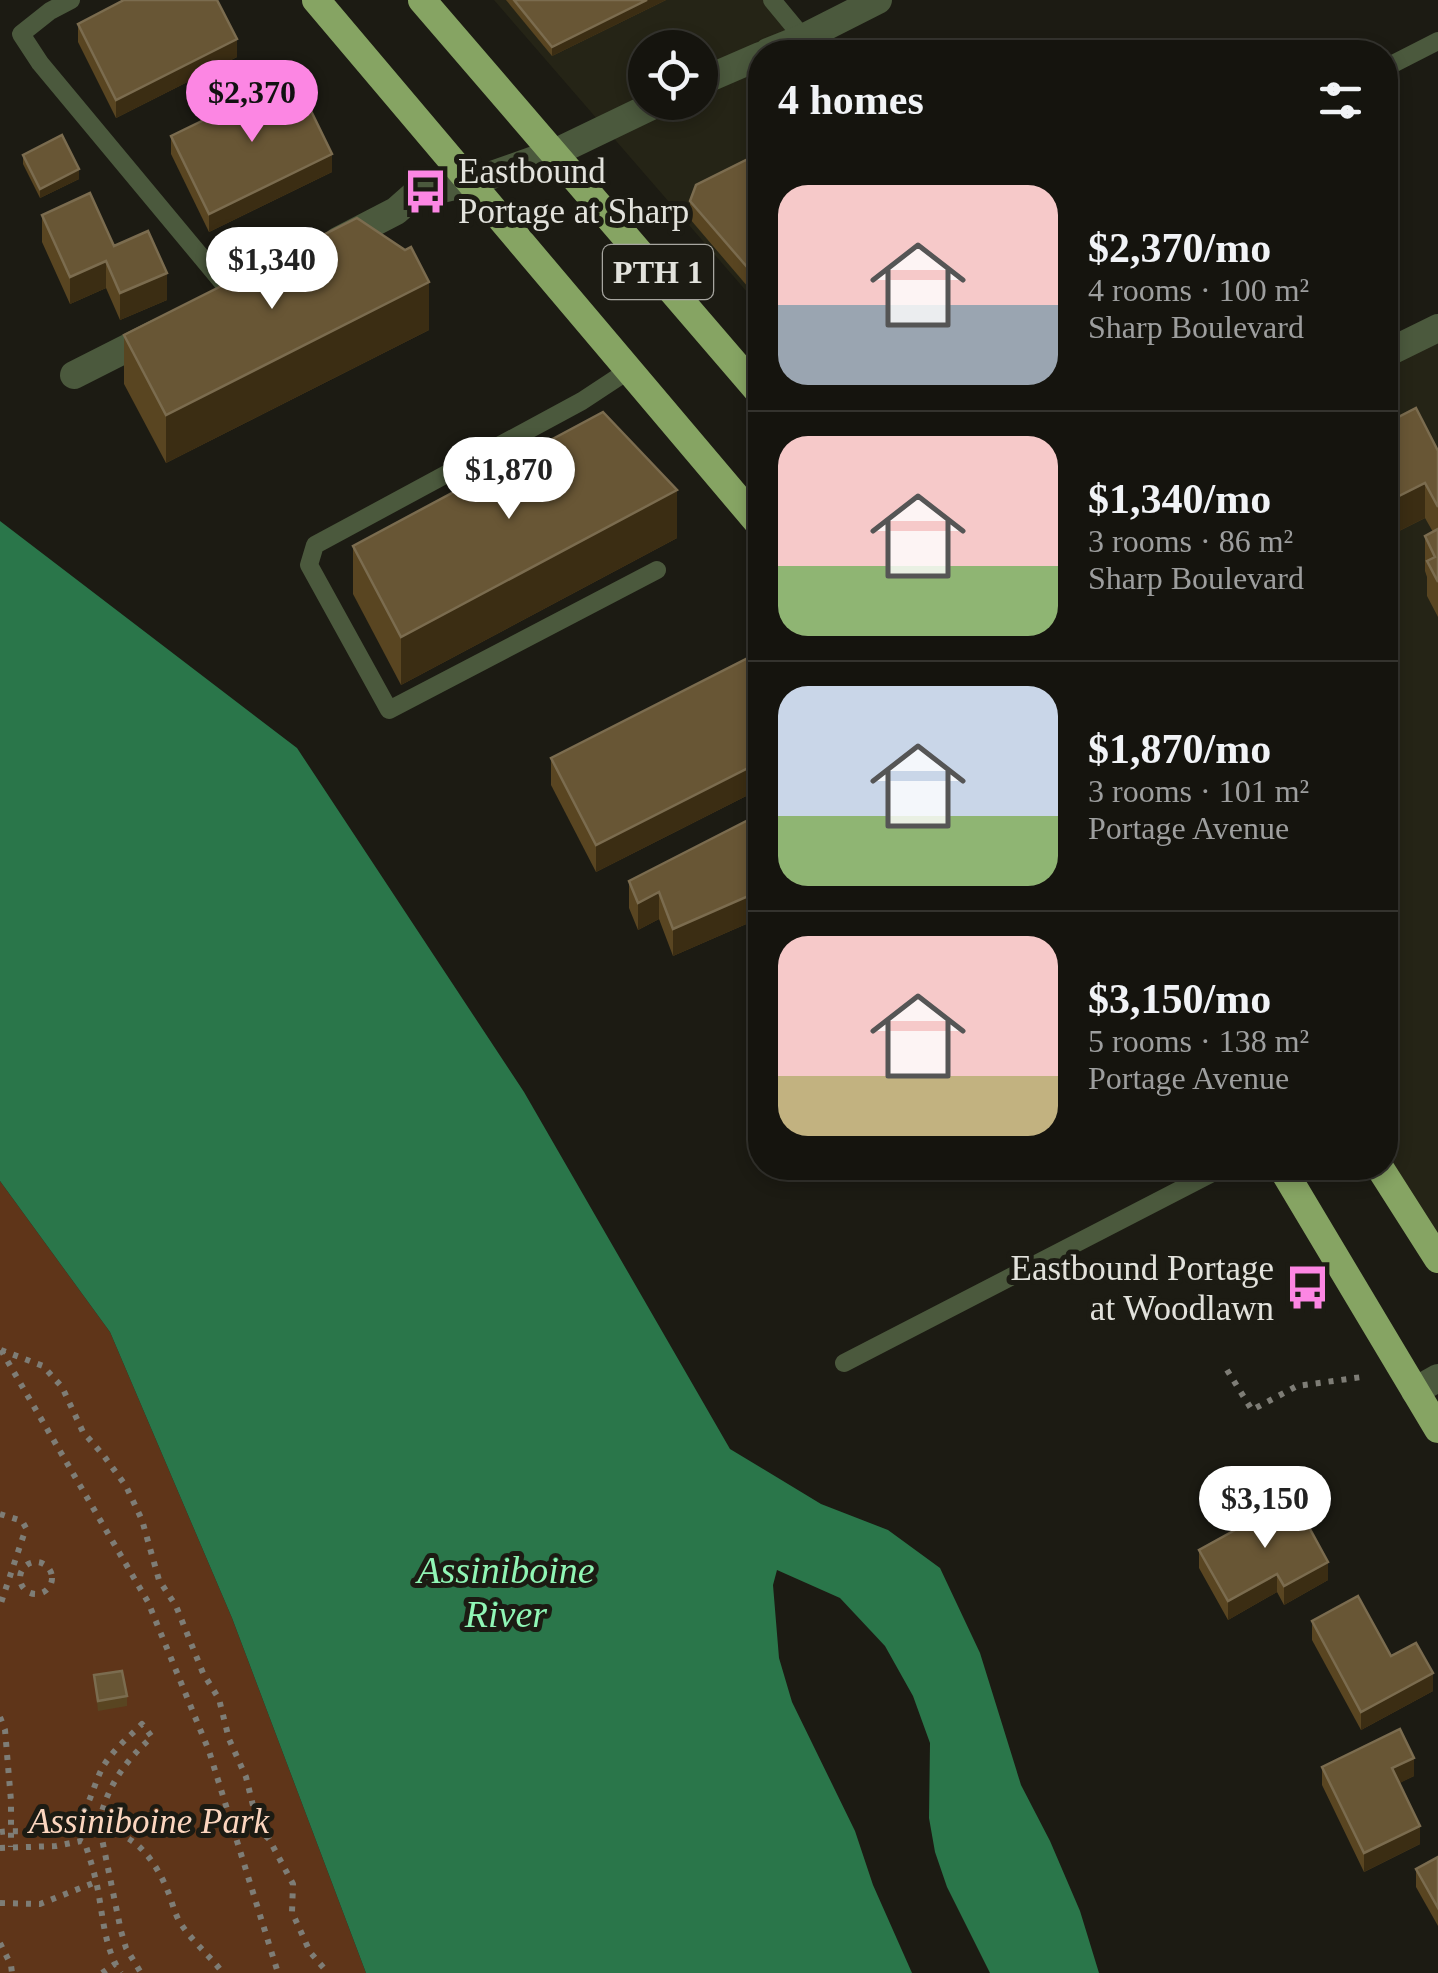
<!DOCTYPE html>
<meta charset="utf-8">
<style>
body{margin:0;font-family:Georgia,serif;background:#22211c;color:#f1f3f6;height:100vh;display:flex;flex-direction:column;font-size:38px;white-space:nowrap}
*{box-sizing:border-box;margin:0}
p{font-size:32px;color:#9d9e9e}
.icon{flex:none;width:55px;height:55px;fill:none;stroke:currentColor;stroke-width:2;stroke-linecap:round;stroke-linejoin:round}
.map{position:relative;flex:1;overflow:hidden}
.sheet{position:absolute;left:748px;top:40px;width:650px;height:1140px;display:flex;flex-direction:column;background:#15140e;border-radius:40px;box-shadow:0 5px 15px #0003,0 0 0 2px #34332e}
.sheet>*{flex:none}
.buttons{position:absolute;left:628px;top:30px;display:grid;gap:20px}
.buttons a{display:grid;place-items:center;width:90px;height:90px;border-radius:50%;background:#15140e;box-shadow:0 5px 15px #0003,0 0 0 2px #34332e;font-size:50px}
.price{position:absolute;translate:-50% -85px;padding:0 22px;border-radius:35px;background:#fff;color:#222;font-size:32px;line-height:65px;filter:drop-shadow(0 2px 5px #0008)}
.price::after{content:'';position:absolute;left:50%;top:60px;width:30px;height:22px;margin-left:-15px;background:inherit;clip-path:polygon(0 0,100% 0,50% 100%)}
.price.selected{background:#fc86e3;color:#111}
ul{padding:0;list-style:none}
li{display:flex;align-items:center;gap:30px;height:250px;padding:0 30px}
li+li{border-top:2px solid #34332e}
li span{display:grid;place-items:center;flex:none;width:280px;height:200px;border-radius:30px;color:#555}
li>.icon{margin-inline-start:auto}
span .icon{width:120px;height:120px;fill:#fffc;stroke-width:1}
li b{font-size:42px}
h2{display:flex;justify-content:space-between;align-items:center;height:120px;padding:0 30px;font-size:42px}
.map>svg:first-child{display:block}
.built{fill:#252416;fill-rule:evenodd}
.green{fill:#5f3519}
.water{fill:#2a764a}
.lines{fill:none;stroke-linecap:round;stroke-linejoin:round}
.path{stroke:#7e7d76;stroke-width:6;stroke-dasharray:5 8;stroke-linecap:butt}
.service{stroke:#4b593d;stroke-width:18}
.minor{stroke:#4b593d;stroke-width:28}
.trunk{stroke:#86a463;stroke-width:28}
.wall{fill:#594521}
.shaded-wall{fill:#3b2d13}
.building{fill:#685635;stroke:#7b6c4f;stroke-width:2.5}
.labels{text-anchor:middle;stroke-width:10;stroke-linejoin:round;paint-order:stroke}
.shield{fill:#1c1b13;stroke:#a7a6a0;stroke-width:2.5}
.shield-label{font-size:32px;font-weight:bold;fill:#e2e2dc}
.poi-label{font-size:35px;fill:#e2e2dc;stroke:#1c1b13;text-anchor:start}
.park-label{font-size:35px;font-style:italic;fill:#fcd6bf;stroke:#1c1b13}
.water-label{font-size:38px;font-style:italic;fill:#90f6b5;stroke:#1c1b13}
</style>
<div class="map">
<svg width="1438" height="1973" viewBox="0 0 1438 1973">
<rect width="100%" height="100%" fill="#1c1b13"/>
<g class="built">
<path d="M494,0H767L811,52H760V307ZM645,48H700V102H645Z"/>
<path d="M1438,328V1259L1385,1168V354Z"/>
</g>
<path class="green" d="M0,1181L110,1332L232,1618L366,1973H0Z"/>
<path class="water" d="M0,521L297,748L524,1092L730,1449L821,1504L888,1530L940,1568L980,1653L1021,1785L1050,1841L1080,1911L1099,1973H990L947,1887L935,1852L929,1818L930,1743L913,1696L885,1646L840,1598L777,1570L773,1585L779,1658L792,1702L855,1831L873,1885L912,1973H366L232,1618L110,1332L0,1181Z"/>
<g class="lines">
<g class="path">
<path d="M1,1350L43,1366L62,1387L83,1432L104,1456L126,1486L142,1520L159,1580L176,1606L203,1673L219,1699L229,1739L246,1777L259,1830L269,1839L293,1884L292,1912L310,1952L328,1973"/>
<path d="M1,1350L148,1602L209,1751L278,1973"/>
<path d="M1227,1370L1252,1410L1297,1386L1362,1377"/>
<path d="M0,1514L22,1521L26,1528L0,1606"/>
<circle cx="36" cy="1578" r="16"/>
<path d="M0,1717L5,1730L11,1801V1847"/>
<path d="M104,1831C138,1833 158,1866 169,1894C173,1905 175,1915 181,1924C193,1942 210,1956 223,1973"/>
<path d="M0,1832C20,1829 54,1836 71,1826C89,1815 93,1783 104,1765C114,1749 129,1737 142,1724L152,1737C126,1760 108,1785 100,1819L104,1827L102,1839L121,1931L126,1948L141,1973"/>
<path d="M0,1848L56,1846L81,1841L85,1843C89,1856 93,1868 96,1881C103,1911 103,1947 121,1973"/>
<path d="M0,1903L40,1904L96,1882"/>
<path d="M0,1943L11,1965L12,1973"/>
<path d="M102,1973L115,1964"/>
</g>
<g class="service">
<path d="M71,0L50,11L21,34L40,63L233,295"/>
<path d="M772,0L815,52"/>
<path d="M1385,68L1438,41"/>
<path d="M629,370L582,401L315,545L309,565L389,710L657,570"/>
<path d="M844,1363L1222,1168"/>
</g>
<g class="minor">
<path d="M768,52L803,38L878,0"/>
<path d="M700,82L760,56"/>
<path d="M338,241L396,211L413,196L472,182L554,153L660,102"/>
<path d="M1385,354L1438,328"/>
<path d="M74,375L157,333"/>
<path d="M1415,1391L1438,1378"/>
</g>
<g class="trunk">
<path d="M316,0L760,525"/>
<path d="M422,0L760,393"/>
<path d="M1282,1168L1438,1429"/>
<path d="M1380,1168L1438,1259"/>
</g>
</g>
<g class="wall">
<path d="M506,0H666L552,56Z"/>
<path d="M78,24L237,57L116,118L78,42Z"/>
<path d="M171,136L332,172L209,232L171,154Z"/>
<path d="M760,153V301L690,219V201Z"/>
<path d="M23,155L79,179L40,198L23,164Z"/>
<path d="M42,215L114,246L167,300L120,320L106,288L70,304L42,242Z"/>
<path d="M429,330L166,463L124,384V335Z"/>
<path d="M1385,424L1438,451V617L1427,596V577L1425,571V536L1433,532L1425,518L1385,538Z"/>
<path d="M677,538L401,685L353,594V546Z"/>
<path d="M760,683V789L596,872L551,785V758Z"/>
<path d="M760,814V918L673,956L659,919L638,930L629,908V881Z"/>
<path d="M1199,1550L1328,1580L1284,1605L1277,1592L1228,1620L1199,1568Z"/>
<path d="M1312,1621L1433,1691L1361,1730L1312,1640Z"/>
<path d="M94,1675L127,1696V1706L98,1711Z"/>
<path d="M1322,1767L1414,1776L1399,1783L1420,1844L1364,1872L1322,1785Z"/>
<path d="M1438,1857V1926L1416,1887V1869Z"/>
</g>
<g class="shaded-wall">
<path d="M647,0H666L552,56V47Z"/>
<path d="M237,39V57L116,118V100Z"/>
<path d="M332,154V172L209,232V214Z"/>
<path d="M79,169V179L40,198V189Z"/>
<path d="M106,261V288L70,304V277Z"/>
<path d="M167,273V300L120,320V293Z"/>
<path d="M429,282V330L166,463V415Z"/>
<path d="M1425,483V518L1385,538V503Z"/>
<path d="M677,490V538L401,685V637Z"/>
<path d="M760,762V789L596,872V845Z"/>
<path d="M760,891V918L673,956V929Z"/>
<path d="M659,892V919L638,930V903Z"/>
<path d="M1328,1562V1580L1284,1605V1586Z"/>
<path d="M1277,1574V1592L1228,1620V1601Z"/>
<path d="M1433,1673V1691L1361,1730V1712Z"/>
<path d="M1414,1758V1776L1392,1787V1768Z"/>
<path d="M1420,1826V1844L1364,1872V1853Z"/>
</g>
<g class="building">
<path d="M124,0H217L237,39L116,100L78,24Z"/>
<path d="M514,0H647L552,47Z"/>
<path d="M294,76L332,154L209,214L171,136Z"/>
<path d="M62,135L79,169L40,189L23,155Z"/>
<path d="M760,153V282L690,201L696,185Z"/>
<path d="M90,193L114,246L148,231L167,273L120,293L106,261L70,277L42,215Z"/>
<path d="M357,218L405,250L411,247L429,282L166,415L124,335Z"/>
<path d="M1416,408L1438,451V507L1425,483L1385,503V424Z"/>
<path d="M603,412L677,490L401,637L353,546Z"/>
<path d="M1438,529V582L1427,561L1435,557L1425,536Z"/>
<path d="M748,658L760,683V762L596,845L551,758Z"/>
<path d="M760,814V891L673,929L659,892L638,903L629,881Z"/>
<path d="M1293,1498L1328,1562L1284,1586L1277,1574L1228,1601L1199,1550Z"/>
<path d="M1358,1596L1391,1656L1416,1643L1433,1673L1361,1712L1312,1621Z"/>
<path d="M122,1671L127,1696L98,1701L94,1675Z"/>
<path d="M1400,1729L1414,1758L1392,1768L1420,1826L1364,1853L1322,1767Z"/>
<path d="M1438,1857V1908L1416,1869Z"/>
</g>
<defs>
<symbol id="bus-bare" viewBox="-9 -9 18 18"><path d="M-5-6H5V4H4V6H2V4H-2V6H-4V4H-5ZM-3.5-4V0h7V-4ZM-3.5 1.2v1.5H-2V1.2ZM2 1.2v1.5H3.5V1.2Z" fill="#fc86e3" stroke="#1c1b13" stroke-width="2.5" paint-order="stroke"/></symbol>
</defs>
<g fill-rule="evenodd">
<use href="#bus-bare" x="394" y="160" width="63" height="63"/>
<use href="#bus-bare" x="1276" y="1256" width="63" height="63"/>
</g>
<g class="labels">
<rect class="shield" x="603" y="245" width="110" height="54" rx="8"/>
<g class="shield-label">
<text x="658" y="283">PTH 1</text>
</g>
<g class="poi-label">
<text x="458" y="183">Eastbound<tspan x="458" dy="40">Portage at Sharp</tspan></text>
<text x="1274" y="1280" text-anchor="end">Eastbound Portage<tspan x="1274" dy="40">at Woodlawn</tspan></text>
</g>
<g class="park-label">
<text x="149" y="1833">Assiniboine Park</text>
</g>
<g class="water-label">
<text x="506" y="1583">Assiniboine<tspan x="506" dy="44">River</tspan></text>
</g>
</g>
</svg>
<div class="buttons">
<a><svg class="icon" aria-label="locate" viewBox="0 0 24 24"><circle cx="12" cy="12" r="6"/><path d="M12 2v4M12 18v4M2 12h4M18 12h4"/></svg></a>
</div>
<b class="price selected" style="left:252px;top:145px">$2,370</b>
<b class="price" style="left:272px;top:312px">$1,340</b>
<b class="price" style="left:509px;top:522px">$1,870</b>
<b class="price" style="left:1265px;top:1551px">$3,150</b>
<section class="sheet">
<h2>4 homes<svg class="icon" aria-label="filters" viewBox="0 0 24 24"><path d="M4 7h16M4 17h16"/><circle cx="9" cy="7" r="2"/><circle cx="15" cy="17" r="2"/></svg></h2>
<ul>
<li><span style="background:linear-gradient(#f6c9c9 60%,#9aa5b1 0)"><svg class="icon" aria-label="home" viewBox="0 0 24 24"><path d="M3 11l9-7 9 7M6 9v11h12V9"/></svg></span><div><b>$2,370/mo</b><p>4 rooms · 100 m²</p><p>Sharp Boulevard</p></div></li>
<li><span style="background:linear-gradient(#f6c9c9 65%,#8fb573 0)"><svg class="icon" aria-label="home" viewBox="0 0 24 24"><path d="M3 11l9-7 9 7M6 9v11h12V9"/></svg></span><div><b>$1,340/mo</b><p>3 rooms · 86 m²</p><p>Sharp Boulevard</p></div></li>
<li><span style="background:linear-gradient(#c9d6e8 65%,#8fb573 0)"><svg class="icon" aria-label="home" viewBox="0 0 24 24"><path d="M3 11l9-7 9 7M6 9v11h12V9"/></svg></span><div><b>$1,870/mo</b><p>3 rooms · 101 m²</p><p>Portage Avenue</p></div></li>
<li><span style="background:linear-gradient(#f6c9c9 70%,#c2b280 0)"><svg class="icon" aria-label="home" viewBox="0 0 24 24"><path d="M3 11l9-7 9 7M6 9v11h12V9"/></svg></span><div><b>$3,150/mo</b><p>5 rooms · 138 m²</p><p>Portage Avenue</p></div></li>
</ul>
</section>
</div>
